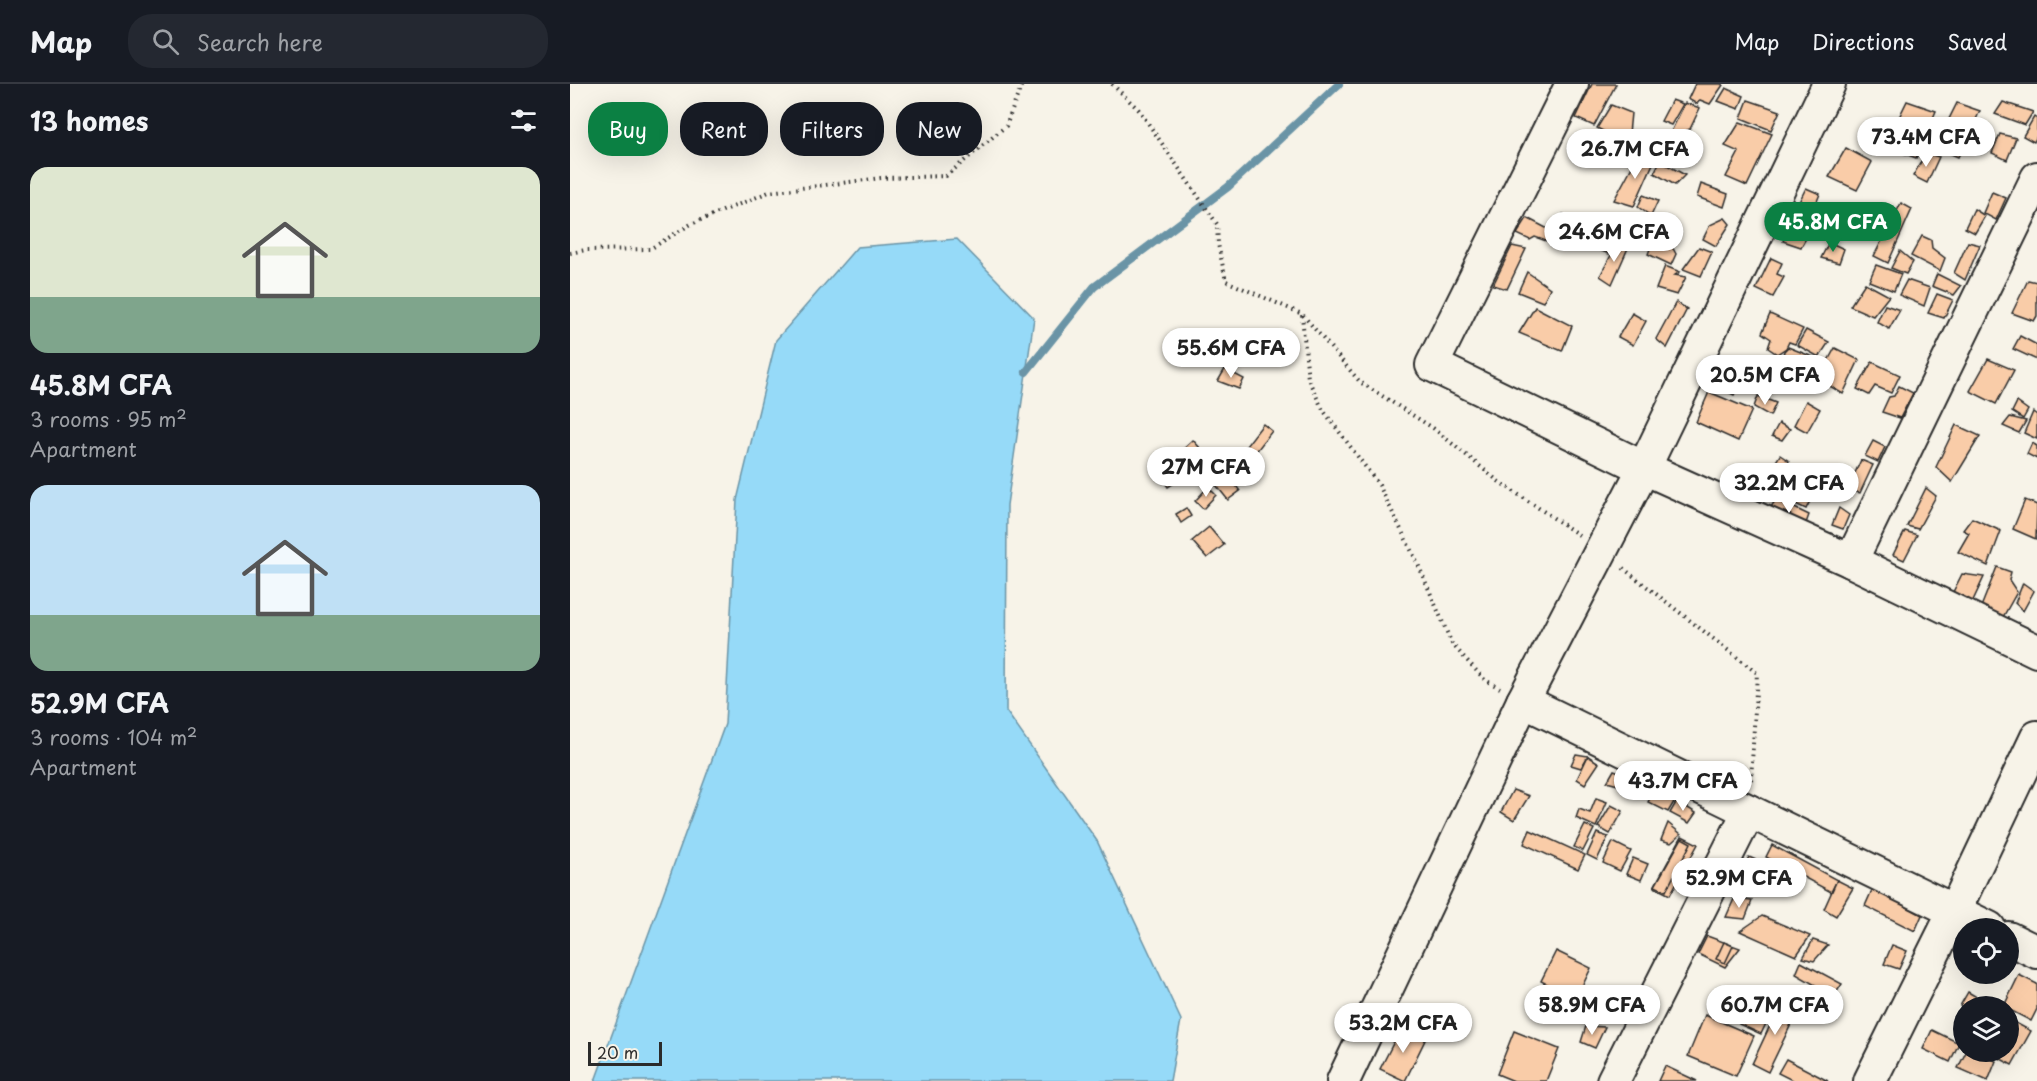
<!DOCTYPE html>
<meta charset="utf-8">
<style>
body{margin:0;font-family:"Playpen Sans",sans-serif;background:#242831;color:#f1f3f6;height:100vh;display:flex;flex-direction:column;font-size:22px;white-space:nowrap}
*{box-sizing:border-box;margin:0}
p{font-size:20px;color:#9ea1a6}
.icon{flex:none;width:33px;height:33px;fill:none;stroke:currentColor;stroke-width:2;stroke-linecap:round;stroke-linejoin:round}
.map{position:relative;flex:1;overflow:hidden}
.panel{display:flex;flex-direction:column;background:#171b24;width:570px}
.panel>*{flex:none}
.top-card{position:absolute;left:18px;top:18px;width:570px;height:54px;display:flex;gap:12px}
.fabs{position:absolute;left:1383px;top:834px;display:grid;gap:12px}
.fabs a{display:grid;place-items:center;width:66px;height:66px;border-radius:50%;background:#171b24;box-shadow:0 6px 24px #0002;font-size:30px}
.scale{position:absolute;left:18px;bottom:15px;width:74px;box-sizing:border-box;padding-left:6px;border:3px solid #2b2b2b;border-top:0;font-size:16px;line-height:21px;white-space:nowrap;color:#2b2b2b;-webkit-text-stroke:4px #f7f3e8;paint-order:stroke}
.price{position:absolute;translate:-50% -51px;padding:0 14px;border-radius:21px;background:#fff;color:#222;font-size:20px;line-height:39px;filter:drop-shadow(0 2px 3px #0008)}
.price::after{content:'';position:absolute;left:50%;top:36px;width:18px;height:14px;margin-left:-9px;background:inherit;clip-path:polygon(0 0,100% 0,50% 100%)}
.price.active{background:#0b8043;color:#fff}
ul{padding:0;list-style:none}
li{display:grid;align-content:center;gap:12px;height:318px;padding:0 30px}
li span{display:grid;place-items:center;height:186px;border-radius:18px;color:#555}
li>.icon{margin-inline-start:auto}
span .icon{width:108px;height:108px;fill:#fffc;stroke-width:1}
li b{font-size:26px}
h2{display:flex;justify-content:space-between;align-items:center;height:72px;padding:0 30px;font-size:26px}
.chip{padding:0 21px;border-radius:24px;background:#171b24;box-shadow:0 6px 24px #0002;font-size:21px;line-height:54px}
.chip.active{background:#0b8043;color:#fff}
header{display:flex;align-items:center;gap:36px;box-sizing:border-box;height:84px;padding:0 30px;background:#171b24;border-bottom:2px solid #363941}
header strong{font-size:28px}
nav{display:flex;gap:33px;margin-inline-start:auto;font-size:21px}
.search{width:420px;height:54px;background:#242831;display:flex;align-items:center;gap:15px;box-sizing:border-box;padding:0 21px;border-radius:24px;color:#9ea1a6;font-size:22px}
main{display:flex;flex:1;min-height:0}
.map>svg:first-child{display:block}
.water{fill:#96daf8;stroke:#6b94a6;stroke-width:1.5}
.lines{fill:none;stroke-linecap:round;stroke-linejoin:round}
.stream{stroke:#6b94a6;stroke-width:8}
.building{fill:#f9cca8;stroke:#2b2b2b;stroke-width:1.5}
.minor-casing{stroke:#2b2b2b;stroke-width:36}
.path{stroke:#2b2b2b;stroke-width:4;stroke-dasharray:1.5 4.5;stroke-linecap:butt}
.minor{stroke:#f7f3e8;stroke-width:32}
</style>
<header>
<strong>Map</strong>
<div class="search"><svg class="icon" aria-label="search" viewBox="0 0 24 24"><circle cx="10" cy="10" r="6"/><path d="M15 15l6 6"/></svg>Search here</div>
<nav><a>Map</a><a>Directions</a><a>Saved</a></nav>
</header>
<main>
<section class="panel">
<h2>13 homes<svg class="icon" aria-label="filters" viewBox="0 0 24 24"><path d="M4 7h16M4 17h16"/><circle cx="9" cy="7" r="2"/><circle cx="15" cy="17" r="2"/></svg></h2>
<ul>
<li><span style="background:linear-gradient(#dfe7d0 70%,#7fa58c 0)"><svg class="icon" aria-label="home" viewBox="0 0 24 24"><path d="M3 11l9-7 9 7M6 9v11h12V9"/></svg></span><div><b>45.8M CFA</b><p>3 rooms · 95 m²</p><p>Apartment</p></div></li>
<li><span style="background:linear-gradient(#bfe0f5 70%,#7fa58c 0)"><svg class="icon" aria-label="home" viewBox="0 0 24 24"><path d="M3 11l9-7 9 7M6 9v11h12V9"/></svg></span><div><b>52.9M CFA</b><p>3 rooms · 104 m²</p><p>Apartment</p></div></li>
</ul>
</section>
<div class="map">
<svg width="1467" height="997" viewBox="0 0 1467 997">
<rect width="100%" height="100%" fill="#f7f3e8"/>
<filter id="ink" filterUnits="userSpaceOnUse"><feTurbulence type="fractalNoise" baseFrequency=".0167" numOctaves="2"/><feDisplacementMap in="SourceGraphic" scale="12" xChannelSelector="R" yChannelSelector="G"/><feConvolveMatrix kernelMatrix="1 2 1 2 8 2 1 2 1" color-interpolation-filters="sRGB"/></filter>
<g filter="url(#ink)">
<path class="water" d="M387,155L464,234L437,421L436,627L527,757L611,936L600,997H25L155,640L167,416L206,256L287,163Z"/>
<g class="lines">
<path class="stream" d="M456,288L524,203L658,103L769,0"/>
</g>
<g class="building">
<path d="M1022,0H1046L1024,42L1006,34Z"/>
<path d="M1125,0H1151L1153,1L1140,20L1130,16L1127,20L1118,15Z"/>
<path d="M1156,4L1174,12L1169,25L1148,17Z"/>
<path d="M1102,16L1113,20L1101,41L1091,37Z"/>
<path d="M1178,16L1210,27L1201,46L1171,34Z"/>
<path d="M1337,17L1366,27L1346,74L1315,62Z"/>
<path d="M1433,18L1463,28L1455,41L1425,30Z"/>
<path d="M1115,19L1130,24L1120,45L1117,46L1111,60L1098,54Z"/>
<path d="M1387,19L1410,27L1388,73L1365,63Z"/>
<path d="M1041,21L1061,29L1058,60L1027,44Z"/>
<path d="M1464,33L1467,35V52L1464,58L1453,52Z"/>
<path d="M1170,38L1202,50L1177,102L1156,93L1169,68L1155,62Z"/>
<path d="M1430,50L1446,54L1437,76L1422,69Z"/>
<path d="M1276,64L1302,78L1287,106L1259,93Z"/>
<path d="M1070,68L1085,75L1064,122L1044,116Z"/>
<path d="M1356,69L1369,73L1357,99L1343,92Z"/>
<path d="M1090,77L1115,91L1105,101L1084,89Z"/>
<path d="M1131,100L1158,110L1154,123L1127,113Z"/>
<path d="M1236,104L1250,110L1240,134L1224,128Z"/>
<path d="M1422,108L1436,114L1426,136L1413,129Z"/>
<path d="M1073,111L1088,117L1081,132L1068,123Z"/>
<path d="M1331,119L1342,125L1318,179L1304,172Z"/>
<path d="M1404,125L1415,132L1405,149L1395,144Z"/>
<path d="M993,130L1045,157L1039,170L987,148Z"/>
<path d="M1061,133L1077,138L1062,162L1049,155Z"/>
<path d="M957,134L980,146L979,158L965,153L960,156L947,150Z"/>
<path d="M1155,134L1160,140L1146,162L1133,155L1140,141Z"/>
<path d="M1221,138L1240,147L1231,163L1213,157Z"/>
<path d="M1085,152L1100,159L1106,170L1101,181L1078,170Z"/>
<path d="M1352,152L1361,156L1362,164L1375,174L1370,187L1341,172Z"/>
<path d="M1048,158L1058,164L1042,200L1030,192Z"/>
<path d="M1259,158L1274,165L1269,179L1251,174Z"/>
<path d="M1398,158L1410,161L1395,196L1384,189Z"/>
<path d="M942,162L956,165L937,205L923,201Z"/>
<path d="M1129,163L1142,168L1131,192L1113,185Z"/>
<path d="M1330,167L1343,178L1336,190L1321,184Z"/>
<path d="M1201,174L1212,179L1207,190L1214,193L1203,213L1186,205Z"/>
<path d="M1306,181L1331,190L1324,207L1299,197Z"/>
<path d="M1095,182L1110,188L1105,191L1116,193L1107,211L1086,205Z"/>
<path d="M957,188L980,204L973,218L948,208Z"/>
<path d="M1367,190L1391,202L1384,211L1362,202Z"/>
<path d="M1337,196L1360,204L1354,222L1329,211Z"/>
<path d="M1458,196L1467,198V232L1464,237L1442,229Z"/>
<path d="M1295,199L1319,212L1303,232L1280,222Z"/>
<path d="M1367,210L1383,216L1374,234L1358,229Z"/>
<path d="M1106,218L1117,225L1097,264L1086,255Z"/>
<path d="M1315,221L1330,226L1319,245L1307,238Z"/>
<path d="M965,223L1002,242L992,267L949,249Z"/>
<path d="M1062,229L1076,237L1063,261L1048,253Z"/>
<path d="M1200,230L1233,245L1225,260L1219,258L1216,264L1207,270L1198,264L1201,255L1192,249Z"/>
<path d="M1236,246L1259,258L1249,273L1227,261Z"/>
<path d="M1450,252L1467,261V276L1443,265Z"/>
<path d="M1218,263L1248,275L1242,287L1212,275L1214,267Z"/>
<path d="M1265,264L1289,276L1273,310L1248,295Z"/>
<path d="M1418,275L1444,286L1426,320L1400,307Z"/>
<path d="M1157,276L1179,281L1164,311L1144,301Z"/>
<path d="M1302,278L1330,291L1321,309L1305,302L1299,311L1287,305Z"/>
<path d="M655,285L674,295L669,305L648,297Z"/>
<path d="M1329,302L1343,309L1330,334L1312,328L1319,313L1324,312Z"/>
<path d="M1139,308L1182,326L1168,357L1126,338Z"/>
<path d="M1188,312L1206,319L1200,332L1184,323Z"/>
<path d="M1236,317L1250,325L1237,348L1224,341Z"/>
<path d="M1447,318L1458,326L1453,335L1442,328Z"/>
<path d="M1463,328L1467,331V355L1454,349Z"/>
<path d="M1440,333L1456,337L1449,349L1433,342Z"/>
<path d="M1209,339L1220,345L1212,356L1202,352Z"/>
<path d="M693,340L702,347L685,369L676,362Z"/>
<path d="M1386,341L1410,352L1382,398L1366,383Z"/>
<path d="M623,356L630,364L612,380L605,373Z"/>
<path d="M1303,357L1315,363L1308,378L1295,372Z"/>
<path d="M1462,359L1467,362V375L1457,370Z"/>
<path d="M1210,371L1219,377L1214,386L1203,382Z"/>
<path d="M1291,376L1303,381L1290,409L1277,406Z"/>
<path d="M1183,379L1196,384L1189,401L1175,394Z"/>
<path d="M599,387L606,398L598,403L591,393Z"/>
<path d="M658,391L670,407L658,416L646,401Z"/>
<path d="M1215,395L1244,409L1236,425L1207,411Z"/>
<path d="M1168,397L1189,407L1182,421L1161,410Z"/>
<path d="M638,403L646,411L633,425L625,417Z"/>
<path d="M1356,404L1366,412L1348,445L1337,442Z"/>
<path d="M1206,415L1239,431L1234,445L1198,428Z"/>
<path d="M1455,416L1467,421L1466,455L1443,445Z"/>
<path d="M616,424L621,432L611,439L606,430Z"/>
<path d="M1269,424L1279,431L1273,445L1262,441Z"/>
<path d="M1402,434L1431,447L1418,482L1388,468L1399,449L1393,446Z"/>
<path d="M639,443L654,461L637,474L622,457Z"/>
<path d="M1335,447L1347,451L1334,476L1323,471Z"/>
<path d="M1427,483L1441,488L1439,496L1447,508L1433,533L1411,523Z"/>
<path d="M1392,490L1414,493L1399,525L1380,514Z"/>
<path d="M1453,499L1464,507L1453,527L1445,519Z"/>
<path d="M1006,670L1018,672L1011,684L1001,681Z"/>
<path d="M1018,672L1029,679L1015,700L1007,695Z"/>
<path d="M1044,686L1052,689L1048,701L1037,698Z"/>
<path d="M1085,705L1104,718L1098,728L1078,718Z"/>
<path d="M943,706L959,712L944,736L931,728Z"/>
<path d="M1026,714L1037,718L1026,743L1006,734L1009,725L1020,729Z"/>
<path d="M1107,717L1126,729L1119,739L1100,729Z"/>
<path d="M1041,721L1053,727L1040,750L1028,743Z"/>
<path d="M1098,739L1111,750L1101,759L1091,756Z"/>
<path d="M1015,741L1024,745L1013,767L1004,763Z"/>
<path d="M960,746L1015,771L1008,785L954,760Z"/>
<path d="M1027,749L1038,753L1027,776L1017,771Z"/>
<path d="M1112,752L1128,760L1100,811L1084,803Z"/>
<path d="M1112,754L1121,759L1096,807L1085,802Z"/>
<path d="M1043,758L1061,767L1050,787L1033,779Z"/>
<path d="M1202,761L1267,796L1261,808L1196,773Z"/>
<path d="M1179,773L1195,780L1178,803L1164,797Z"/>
<path d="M1063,774L1078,780L1071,796L1056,790Z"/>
<path d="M1267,796L1283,804L1266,832L1254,825Z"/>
<path d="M1303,804L1352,831L1345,847L1295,822Z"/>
<path d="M1164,815L1182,817L1175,835L1156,833Z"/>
<path d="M1192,832L1240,852L1226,872L1170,847Z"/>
<path d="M1137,852L1170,864L1155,883L1128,870Z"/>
<path d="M1243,856L1258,861L1244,877L1233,874Z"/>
<path d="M1154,858L1163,862L1155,879L1146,875Z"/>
<path d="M1322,861L1337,867L1329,885L1314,880Z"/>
<path d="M986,867L1021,884L1006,915L971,897Z"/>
<path d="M1231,878L1272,900L1264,912L1226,890Z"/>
<path d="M1449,891L1467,900V925L1461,937L1438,925V922H1434Z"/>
<path d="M1398,908L1419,920L1418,922H1394V924L1390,922Z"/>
<path d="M1181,913L1204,923L1191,950L1169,940Z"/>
<path d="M1211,918L1229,924L1198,988L1182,980Z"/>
<path d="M1135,931L1184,952L1166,992L1118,972Z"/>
<path d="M1438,935L1461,947L1442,981L1418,968H1438Z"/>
<path d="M832,942L856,954L835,997L810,985Z"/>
<path d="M1016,942L1035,943L1025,964L1011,958Z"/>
<path d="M1362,946L1389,959L1380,978L1353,965Z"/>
<path d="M944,947L989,965L976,997H944L927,990Z"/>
<path d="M1396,968H1405L1426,977L1418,997L1388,984Z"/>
<path d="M1216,975L1258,997H1224L1208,989Z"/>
<path d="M1095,982L1127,997H1088Z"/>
</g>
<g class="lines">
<defs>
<g id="minor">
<path d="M1002,0L862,281L1074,384L1281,477L1467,567"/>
<path d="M1281,477L1467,94"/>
<path d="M953,617L1419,844"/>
<path d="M1438,854L1467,868"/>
<path d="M773,997L953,617L1074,384L1259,0"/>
<path d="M1043,997L1179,727"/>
<path d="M1300,997L1384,828L1467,653"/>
</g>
</defs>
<use href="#minor" class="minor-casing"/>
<g class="path">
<path d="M542,0L569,26L647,140L648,160L656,197L732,230L790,298L863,344L928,397L1009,451"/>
<path d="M0,169L16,166L80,165L121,140L199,108L311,94L376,92L436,42L452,0"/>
<path d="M732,231L738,295L753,326L809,401L848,480L882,560L915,596L930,604"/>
<path d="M1053,484L1187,589L1181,697"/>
</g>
<use href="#minor" class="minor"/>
</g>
</g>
</svg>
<div class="fabs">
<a><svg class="icon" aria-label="locate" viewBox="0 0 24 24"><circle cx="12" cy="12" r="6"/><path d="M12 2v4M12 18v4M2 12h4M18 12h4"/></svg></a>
<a><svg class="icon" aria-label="layers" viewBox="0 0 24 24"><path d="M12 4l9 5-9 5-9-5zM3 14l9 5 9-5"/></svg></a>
</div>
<div class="scale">20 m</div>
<b class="price" style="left:1356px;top:84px">73.4M CFA</b>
<b class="price" style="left:1065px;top:96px">26.7M CFA</b>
<b class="price active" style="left:1263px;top:169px">45.8M CFA</b>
<b class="price" style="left:1044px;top:179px">24.6M CFA</b>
<b class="price" style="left:661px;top:295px">55.6M CFA</b>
<b class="price" style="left:1195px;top:322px">20.5M CFA</b>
<b class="price" style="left:636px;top:414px">27M CFA</b>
<b class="price" style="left:1219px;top:430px">32.2M CFA</b>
<b class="price" style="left:1113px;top:728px">43.7M CFA</b>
<b class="price" style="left:1169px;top:825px">52.9M CFA</b>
<b class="price" style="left:1022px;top:952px">58.9M CFA</b>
<b class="price" style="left:1205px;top:952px">60.7M CFA</b>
<b class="price" style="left:833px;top:970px">53.2M CFA</b>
<div class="top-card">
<a class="chip active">Buy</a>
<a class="chip">Rent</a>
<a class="chip">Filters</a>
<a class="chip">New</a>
</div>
</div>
</main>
